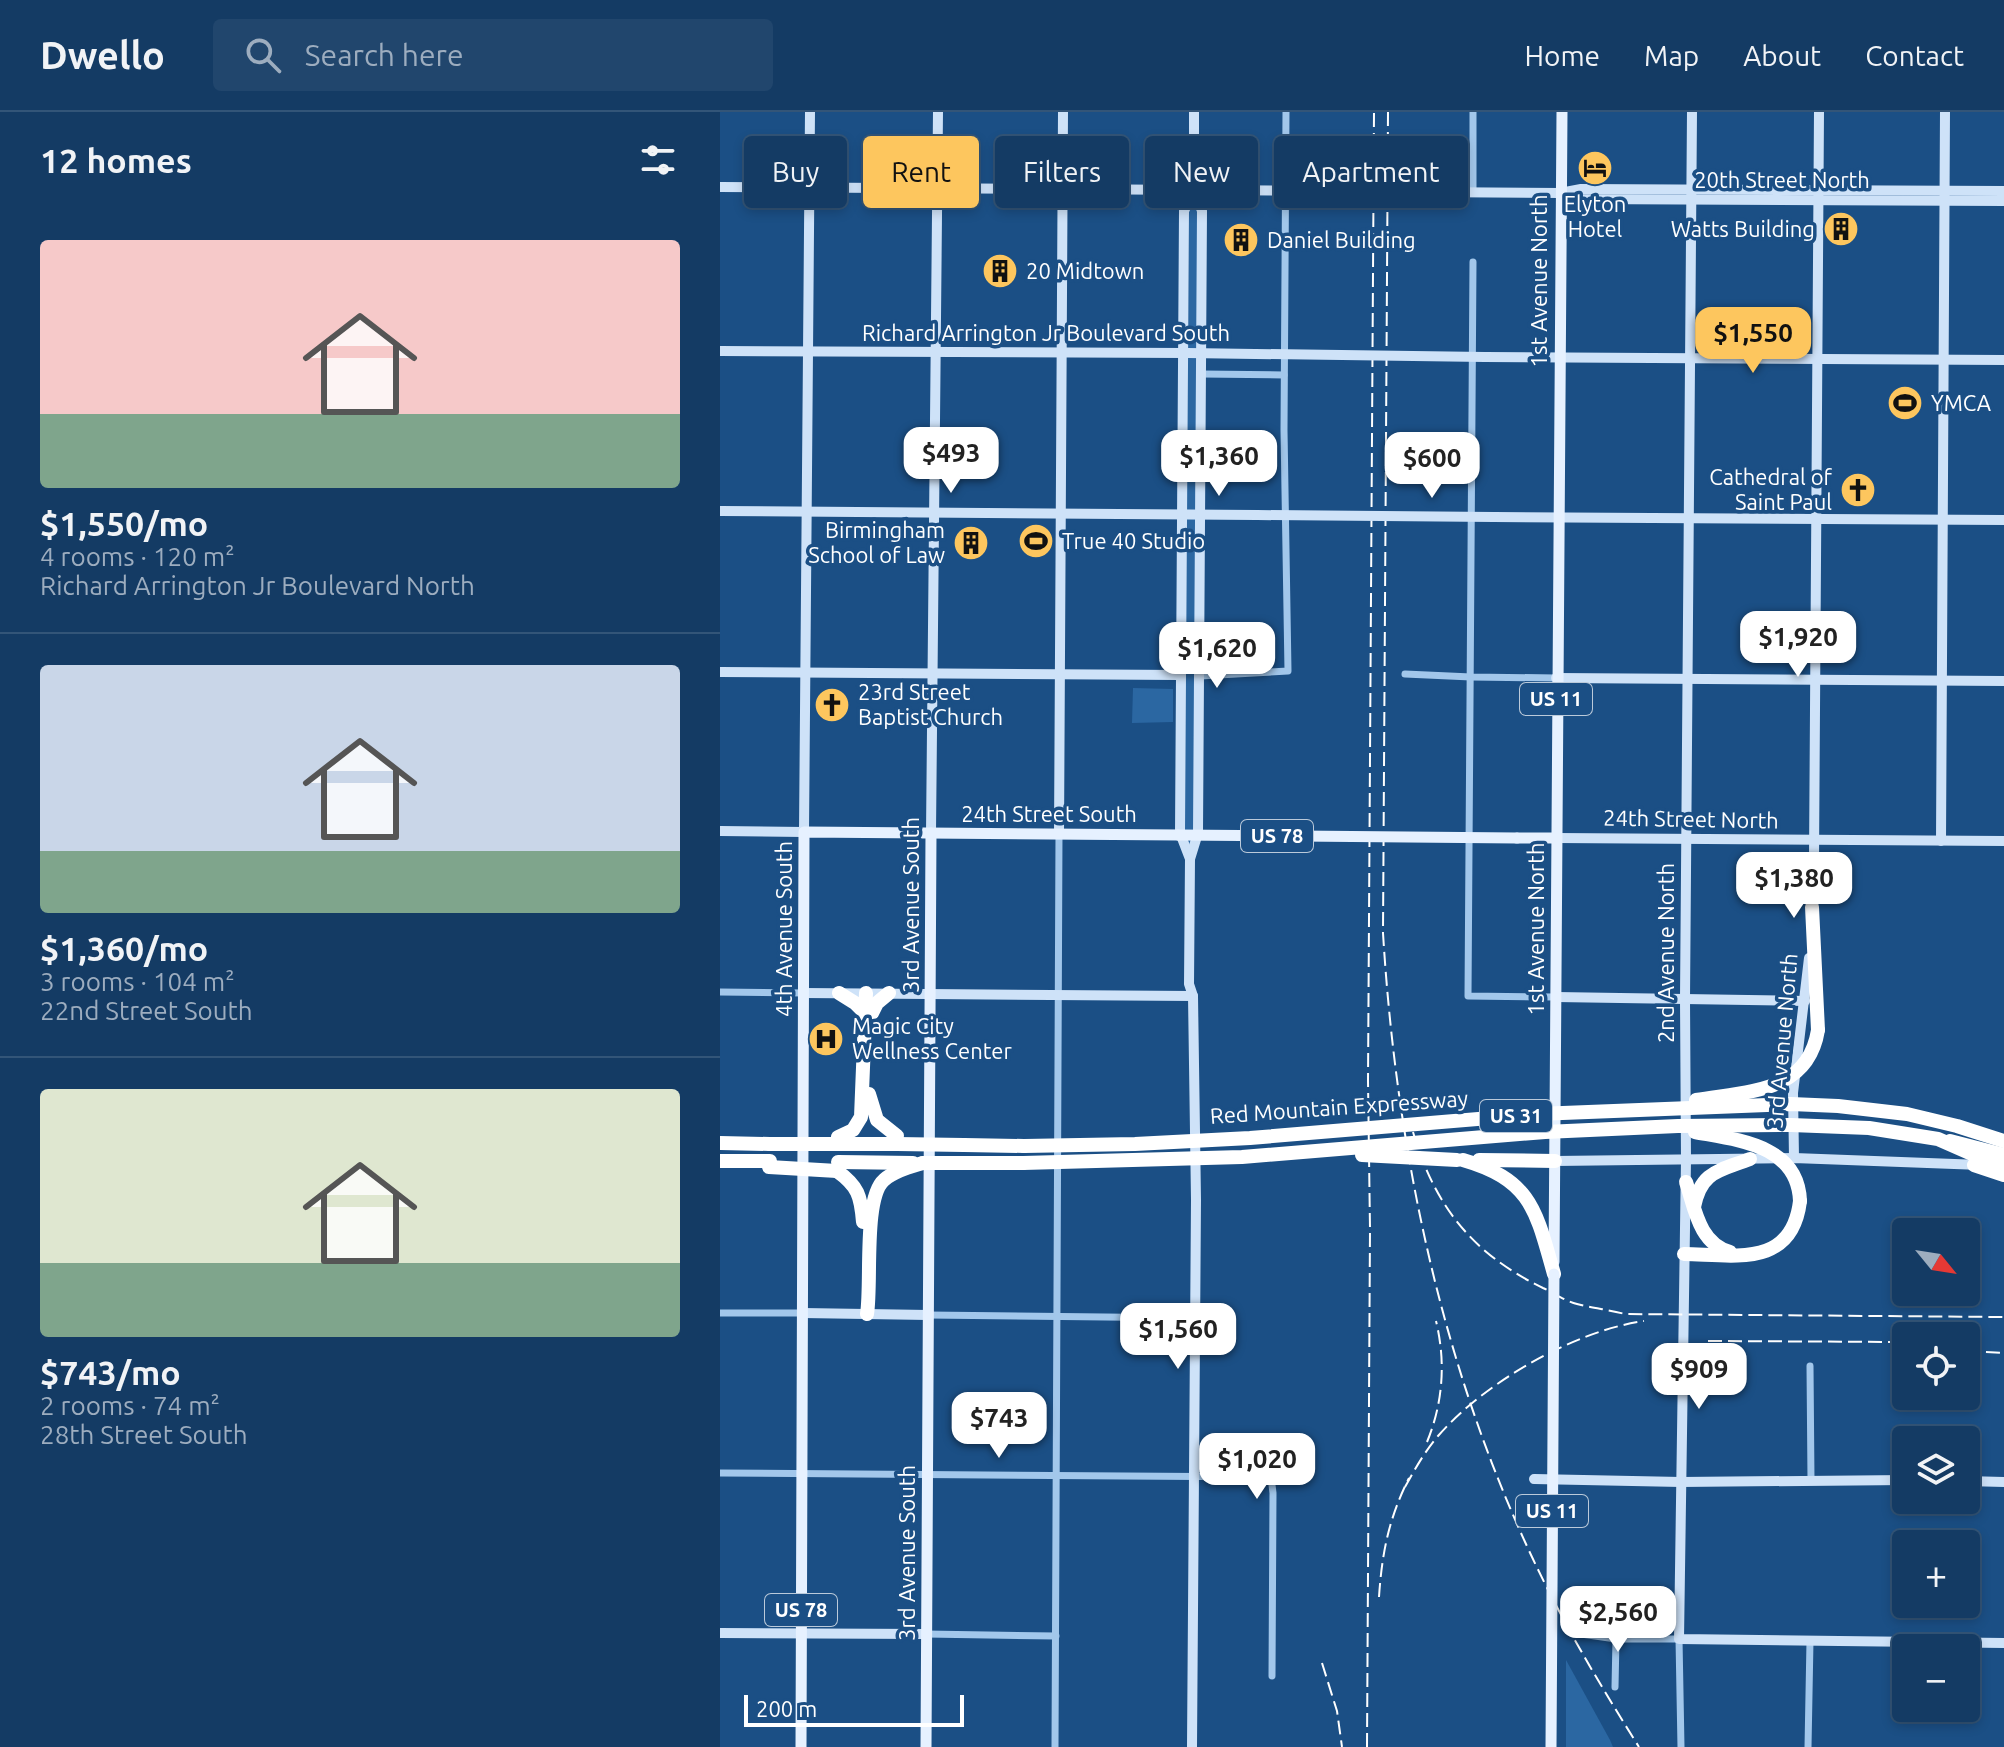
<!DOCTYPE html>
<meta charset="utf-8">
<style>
body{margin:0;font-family:Ubuntu,sans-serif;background:#21466d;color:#f1f3f6;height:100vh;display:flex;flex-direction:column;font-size:30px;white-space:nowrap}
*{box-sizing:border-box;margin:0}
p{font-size:26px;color:#9dadbf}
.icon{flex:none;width:44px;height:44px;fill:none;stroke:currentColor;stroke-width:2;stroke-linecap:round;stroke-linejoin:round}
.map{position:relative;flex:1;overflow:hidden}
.details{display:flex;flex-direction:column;background:#143b64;width:720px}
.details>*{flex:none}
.banner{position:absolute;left:24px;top:24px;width:760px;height:72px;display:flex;gap:16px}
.needle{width:52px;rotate:120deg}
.controls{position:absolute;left:1172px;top:1106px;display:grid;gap:16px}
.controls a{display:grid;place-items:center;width:88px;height:88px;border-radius:8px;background:#143b64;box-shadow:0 4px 12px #0003,0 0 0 2px #335578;font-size:40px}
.scale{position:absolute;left:24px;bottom:20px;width:220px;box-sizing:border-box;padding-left:8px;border:4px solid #fff;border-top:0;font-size:22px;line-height:28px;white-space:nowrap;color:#fff;-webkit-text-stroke:6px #1b4f85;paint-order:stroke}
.price{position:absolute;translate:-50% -68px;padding:0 18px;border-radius:16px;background:#fff;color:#222;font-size:26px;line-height:52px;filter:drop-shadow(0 2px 4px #0008)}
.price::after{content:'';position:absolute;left:50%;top:48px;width:24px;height:18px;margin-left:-12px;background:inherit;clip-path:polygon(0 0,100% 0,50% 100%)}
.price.selected{background:#fdc65e;color:#111}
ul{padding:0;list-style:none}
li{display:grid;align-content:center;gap:16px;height:424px;padding:0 40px}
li+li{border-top:2px solid #335578}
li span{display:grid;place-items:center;height:248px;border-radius:8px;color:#555}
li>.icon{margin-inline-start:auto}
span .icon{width:144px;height:144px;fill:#fffc;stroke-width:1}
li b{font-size:34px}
h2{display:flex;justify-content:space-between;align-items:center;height:96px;padding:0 40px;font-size:34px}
.chip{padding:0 28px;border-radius:8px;background:#143b64;box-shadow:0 4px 12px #0003,0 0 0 2px #335578;font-size:28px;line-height:72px}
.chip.selected{background:#fdc65e;color:#111}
header{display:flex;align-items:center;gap:48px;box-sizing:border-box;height:112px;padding:0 40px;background:#143b64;border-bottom:2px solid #335578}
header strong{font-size:38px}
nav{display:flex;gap:44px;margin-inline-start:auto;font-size:28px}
.search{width:560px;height:72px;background:#21466d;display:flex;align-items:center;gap:20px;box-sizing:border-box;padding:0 28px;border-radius:8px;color:#9dadbf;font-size:30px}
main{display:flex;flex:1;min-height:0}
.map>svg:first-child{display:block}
.green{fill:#2b67a2}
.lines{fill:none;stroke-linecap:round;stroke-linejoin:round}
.secondary-tunnel{stroke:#3d6997;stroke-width:10;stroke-dasharray:10 5;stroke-linecap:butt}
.street{stroke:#a2c7eb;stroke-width:7}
.secondary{stroke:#cee2f8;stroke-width:10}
.primary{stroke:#e6f1ff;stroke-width:11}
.highway{stroke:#fff;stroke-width:14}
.rail{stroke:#fff;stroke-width:2;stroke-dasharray:14 6;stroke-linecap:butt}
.secondary-bridge{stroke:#cee2f8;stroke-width:10}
.primary-bridge{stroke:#e6f1ff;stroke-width:11}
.highway-bridge{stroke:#fff;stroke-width:14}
.labels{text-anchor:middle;stroke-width:7;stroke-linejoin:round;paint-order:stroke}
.shield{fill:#1b4f85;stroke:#bbcada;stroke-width:2}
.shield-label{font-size:20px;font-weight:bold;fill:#fff}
.street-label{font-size:22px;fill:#fff;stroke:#1b4f85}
.poi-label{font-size:22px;fill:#fff;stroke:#1b4f85;text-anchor:start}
</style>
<header>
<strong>Dwello</strong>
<div class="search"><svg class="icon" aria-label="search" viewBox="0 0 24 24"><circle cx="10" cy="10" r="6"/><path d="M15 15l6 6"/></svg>Search here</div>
<nav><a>Home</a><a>Map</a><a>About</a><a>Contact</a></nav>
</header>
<main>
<section class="details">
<h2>12 homes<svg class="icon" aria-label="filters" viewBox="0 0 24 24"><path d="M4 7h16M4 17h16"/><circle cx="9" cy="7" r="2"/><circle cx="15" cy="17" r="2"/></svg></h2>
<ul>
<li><span style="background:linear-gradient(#f6c9c9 70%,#7fa58c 0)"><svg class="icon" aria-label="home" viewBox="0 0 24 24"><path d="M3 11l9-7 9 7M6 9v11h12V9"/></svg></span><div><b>$1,550/mo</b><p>4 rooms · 120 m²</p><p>Richard Arrington Jr Boulevard North</p></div></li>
<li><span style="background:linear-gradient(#c9d6e8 75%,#7fa58c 0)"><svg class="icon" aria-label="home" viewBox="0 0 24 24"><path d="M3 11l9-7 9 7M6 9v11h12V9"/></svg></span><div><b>$1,360/mo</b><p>3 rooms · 104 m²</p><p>22nd Street South</p></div></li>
<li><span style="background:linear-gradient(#dfe7d0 70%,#7fa58c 0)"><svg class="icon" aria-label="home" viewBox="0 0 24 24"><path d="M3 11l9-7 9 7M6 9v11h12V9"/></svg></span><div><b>$743/mo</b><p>2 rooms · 74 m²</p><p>28th Street South</p></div></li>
</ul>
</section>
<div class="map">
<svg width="1284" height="1635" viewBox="0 0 1284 1635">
<rect width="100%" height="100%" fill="#1b4f85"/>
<g class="green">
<path d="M473,91L479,99L475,721L470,736L464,721L469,100Z"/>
<path d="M413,576L453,577V610L412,611Z"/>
<path d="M846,1548L890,1628L893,1635H846Z"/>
</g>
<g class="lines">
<path class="secondary-tunnel" d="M642,79L700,80"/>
<g class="street">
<path d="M753,81V0"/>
<path d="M753,150L748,884L836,885"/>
<path d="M481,262L564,263"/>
<path d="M685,562L751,565L836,566"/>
<path d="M480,564L568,559L564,318L566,0"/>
<path d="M0,880L84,881"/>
<path d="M0,1201H83"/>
<path d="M208,1203L474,1206"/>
<path d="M1090,1254L1091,1368"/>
<path d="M0,1361L551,1365L553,1381L552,1564"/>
<path d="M206,1522L336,1524"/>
<path d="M861,1522L896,1527H959L961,1635"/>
<path d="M895,1575L896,1527"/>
<path d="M335,1635L339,722"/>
<path d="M1088,1635L1090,1529"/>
</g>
<g class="secondary">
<path d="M972,0L965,887L966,1048L959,1527L1284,1531"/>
<path d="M0,75L642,79"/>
<path d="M700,80L840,81L861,77L1284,79"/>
<path d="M842,82L862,87L1284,89"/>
<path d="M0,239L466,241"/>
<path d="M765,245L1284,248"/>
<path d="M0,399L537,403"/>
<path d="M774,405L1284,408"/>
<path d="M0,560L461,563"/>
<path d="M836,566L1284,569"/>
<path d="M0,719L84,720L90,0"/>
<path d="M211,721L218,0"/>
<path d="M339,722L343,0"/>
<path d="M836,726L1284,729"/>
<path d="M1221,729L1225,0"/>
<path d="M470,747L460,721L464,99L474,78"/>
<path d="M1092,802L1094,747L1099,0"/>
<path d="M84,881L473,884"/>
<path d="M836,885L1085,889"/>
<path d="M1074,1046L1073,981L1089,846"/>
<path d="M835,1049L1074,1046L1261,1053"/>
<path d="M83,1201L208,1203"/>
<path d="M814,1367L961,1370L1186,1368"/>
<path d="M1246,1369L1284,1370"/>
<path d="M0,1521L206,1522"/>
<path d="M472,1635L476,1088L473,884L469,872L470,747L478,721L482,99L474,78V0"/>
</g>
<g class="primary">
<path d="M797,726H836"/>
<path d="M834,1150L842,0"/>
<path d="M81,1635L84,720L458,723"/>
<path d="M206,1635L211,721"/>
</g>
<g class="highway">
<path d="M1092,795L1098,918"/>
<path d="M119,881L135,891L144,900"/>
<path d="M152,901L157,891L169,881"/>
<path d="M149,982L157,1008L177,1024"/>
<path d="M118,1025L133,1018L141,1005L146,881"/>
<path d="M1230,1029L1284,1043"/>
<path d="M0,1031L50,1032"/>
<path d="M117,1032H177"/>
<path d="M244,1033L304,1034"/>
<path d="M743,1048C812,1068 816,1099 834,1162"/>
<path d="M759,1048L835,1049"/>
<path d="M0,1049H50"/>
<path d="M118,1050L193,1051"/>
<path d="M244,1051H303"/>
<path d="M1254,1053L1284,1063"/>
<path d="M117,1059C138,1074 141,1084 143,1110"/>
<path d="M966,1070C975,1097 979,1131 1010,1140"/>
<path d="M974,1095C981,1059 999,1059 1030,1047"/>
<path d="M964,1142C1015,1143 1072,1156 1080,1089"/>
<path d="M147,1202C152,1172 143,1086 164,1068C174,1059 190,1055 203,1051"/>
</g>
<g class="rail">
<path d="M668,0L663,821C676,1034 720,1250 812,1445C843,1511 880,1573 919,1635"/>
<path d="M693,1020C715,1095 753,1142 823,1176C834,1181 845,1189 857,1192C873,1196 889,1198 905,1202L1284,1205"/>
<path d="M988,1229L1186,1230"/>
<path d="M1246,1239L1284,1241"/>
<path d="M707,1330C723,1291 726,1250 716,1209"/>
<path d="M685,1375C695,1357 705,1339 718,1324C765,1270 854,1219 924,1209"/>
<path d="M659,1485C662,1440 669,1406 689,1366"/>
<path d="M602,1551L617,1599L622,1635"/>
<path d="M647,1635L650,1117L648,969L654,0"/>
</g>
<g class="secondary-bridge">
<path d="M468,241L765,245"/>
<path d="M537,403L774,405"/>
</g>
<g class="primary-bridge">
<path d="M458,723L797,726"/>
<path d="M831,1635L834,1162"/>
</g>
<g class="highway-bridge">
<path d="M976,988C1028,979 1088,981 1098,918"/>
<path d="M975,1020C1018,1028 1078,1033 1080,1089"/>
<path d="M50,1032H117"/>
<path d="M177,1032L244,1033"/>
<path d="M304,1034L415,1032L530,1026L817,1002L1071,992L1118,994L1187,1002L1237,1014L1284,1029"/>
<path d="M642,1043L737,1048"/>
<path d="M203,1051H244"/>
<path d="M303,1051L522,1045L825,1020L958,1014L1071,1013L1149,1016L1218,1027L1284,1056"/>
<path d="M49,1055L117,1059"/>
</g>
</g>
<defs>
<symbol id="hotel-disc" viewBox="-11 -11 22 22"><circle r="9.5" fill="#fdc65e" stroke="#1b4f85"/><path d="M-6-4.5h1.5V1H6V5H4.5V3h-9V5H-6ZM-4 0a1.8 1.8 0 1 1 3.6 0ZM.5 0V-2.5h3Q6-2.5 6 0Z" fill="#111"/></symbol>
<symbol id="building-disc" viewBox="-11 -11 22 22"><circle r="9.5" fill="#fdc65e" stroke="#1b4f85"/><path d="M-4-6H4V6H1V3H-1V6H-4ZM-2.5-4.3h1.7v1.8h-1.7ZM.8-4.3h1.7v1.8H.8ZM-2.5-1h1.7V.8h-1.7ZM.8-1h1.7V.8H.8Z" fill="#111"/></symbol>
<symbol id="stadium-disc" viewBox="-11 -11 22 22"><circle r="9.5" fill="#fdc65e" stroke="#1b4f85"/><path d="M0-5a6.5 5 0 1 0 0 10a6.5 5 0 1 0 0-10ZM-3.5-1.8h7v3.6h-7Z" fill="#111"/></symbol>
<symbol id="church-disc" viewBox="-11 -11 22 22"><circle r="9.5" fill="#fdc65e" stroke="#1b4f85"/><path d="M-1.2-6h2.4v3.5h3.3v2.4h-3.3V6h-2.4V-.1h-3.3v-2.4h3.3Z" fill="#111"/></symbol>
<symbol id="hospital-disc" viewBox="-11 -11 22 22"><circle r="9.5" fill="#fdc65e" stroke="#1b4f85"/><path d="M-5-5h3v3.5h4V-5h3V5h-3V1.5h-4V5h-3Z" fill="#111"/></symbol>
</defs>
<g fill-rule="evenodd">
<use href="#hotel-disc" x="855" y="36" width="40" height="40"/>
<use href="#building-disc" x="1101" y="97" width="40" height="40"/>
<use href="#building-disc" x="501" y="108" width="40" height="40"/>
<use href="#building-disc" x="260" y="139" width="40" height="40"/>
<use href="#stadium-disc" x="1165" y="271" width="40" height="40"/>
<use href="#church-disc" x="1118" y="358" width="40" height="40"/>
<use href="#stadium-disc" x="296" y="409" width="40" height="40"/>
<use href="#building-disc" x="231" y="411" width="40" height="40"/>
<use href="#church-disc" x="92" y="573" width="40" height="40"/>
<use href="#hospital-disc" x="86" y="907" width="40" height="40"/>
</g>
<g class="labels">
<g class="shield">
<rect x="800" y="571" width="72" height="32" rx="6"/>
<rect x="521" y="708" width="72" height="32" rx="6"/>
<rect x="760" y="988" width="72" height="32" rx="6"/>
<rect x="796" y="1383" width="72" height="32" rx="6"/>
<rect x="45" y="1482" width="72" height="32" rx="6"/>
</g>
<g class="shield-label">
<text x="836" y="594">US 11</text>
<text x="557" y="731">US 78</text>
<text x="796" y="1011">US 31</text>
<text x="832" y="1406">US 11</text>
<text x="81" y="1505">US 78</text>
</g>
<g class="street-label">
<text x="1062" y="76">20th Street North</text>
<text transform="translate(819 169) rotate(-90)" y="8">1st Avenue North</text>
<text x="326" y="229">Richard Arrington Jr Boulevard South</text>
<text x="329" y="710">24th Street South</text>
<text transform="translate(971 707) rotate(1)" y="8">24th Street North</text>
<text transform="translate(191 793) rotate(-90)" y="8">3rd Avenue South</text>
<text transform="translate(64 817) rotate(-90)" y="8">4th Avenue South</text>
<text transform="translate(816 817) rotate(-90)" y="8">1st Avenue North</text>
<text transform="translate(946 841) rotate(-90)" y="8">2nd Avenue North</text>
<text transform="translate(1062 929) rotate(-85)" y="8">3rd Avenue North</text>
<text transform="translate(619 995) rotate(-4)" y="8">Red Mountain Expressway</text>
<text transform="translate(187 1441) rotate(-90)" y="8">3rd Avenue South</text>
</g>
<g class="poi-label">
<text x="875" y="100" text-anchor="middle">Elyton<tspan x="875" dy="25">Hotel</tspan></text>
<text x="1095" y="125" text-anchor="end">Watts Building</text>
<text x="547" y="136">Daniel Building</text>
<text x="306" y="167">20 Midtown</text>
<text x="1211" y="299">YMCA</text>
<text x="1112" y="373" text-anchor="end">Cathedral of<tspan x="1112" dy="25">Saint Paul</tspan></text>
<text x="225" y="426" text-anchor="end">Birmingham<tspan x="225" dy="25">School of Law</tspan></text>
<text x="342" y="437">True 40 Studio</text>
<text x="138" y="588">23rd Street<tspan x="138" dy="25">Baptist Church</tspan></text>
<text x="132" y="922">Magic City<tspan x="132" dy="25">Wellness Center</tspan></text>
</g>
</g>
</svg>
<div class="controls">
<a><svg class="needle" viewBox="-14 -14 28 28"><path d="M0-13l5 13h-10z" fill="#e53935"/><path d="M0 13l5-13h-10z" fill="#9dadbf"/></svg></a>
<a><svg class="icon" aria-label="locate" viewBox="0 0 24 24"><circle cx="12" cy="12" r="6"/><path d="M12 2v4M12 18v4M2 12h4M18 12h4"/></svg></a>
<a><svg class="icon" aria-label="layers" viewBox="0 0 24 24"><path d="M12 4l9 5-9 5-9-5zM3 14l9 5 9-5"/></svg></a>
<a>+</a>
<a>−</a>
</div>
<div class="scale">200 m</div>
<b class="price selected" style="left:1033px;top:263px">$1,550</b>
<b class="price" style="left:231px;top:383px">$493</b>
<b class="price" style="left:499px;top:386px">$1,360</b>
<b class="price" style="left:712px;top:388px">$600</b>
<b class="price" style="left:1078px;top:567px">$1,920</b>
<b class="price" style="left:497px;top:578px">$1,620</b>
<b class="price" style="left:1074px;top:808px">$1,380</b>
<b class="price" style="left:458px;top:1259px">$1,560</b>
<b class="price" style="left:979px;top:1299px">$909</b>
<b class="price" style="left:279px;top:1348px">$743</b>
<b class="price" style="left:537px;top:1389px">$1,020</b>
<b class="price" style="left:898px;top:1542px">$2,560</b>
<div class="banner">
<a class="chip">Buy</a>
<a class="chip selected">Rent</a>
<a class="chip">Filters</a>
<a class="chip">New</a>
<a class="chip">Apartment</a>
</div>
</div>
</main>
